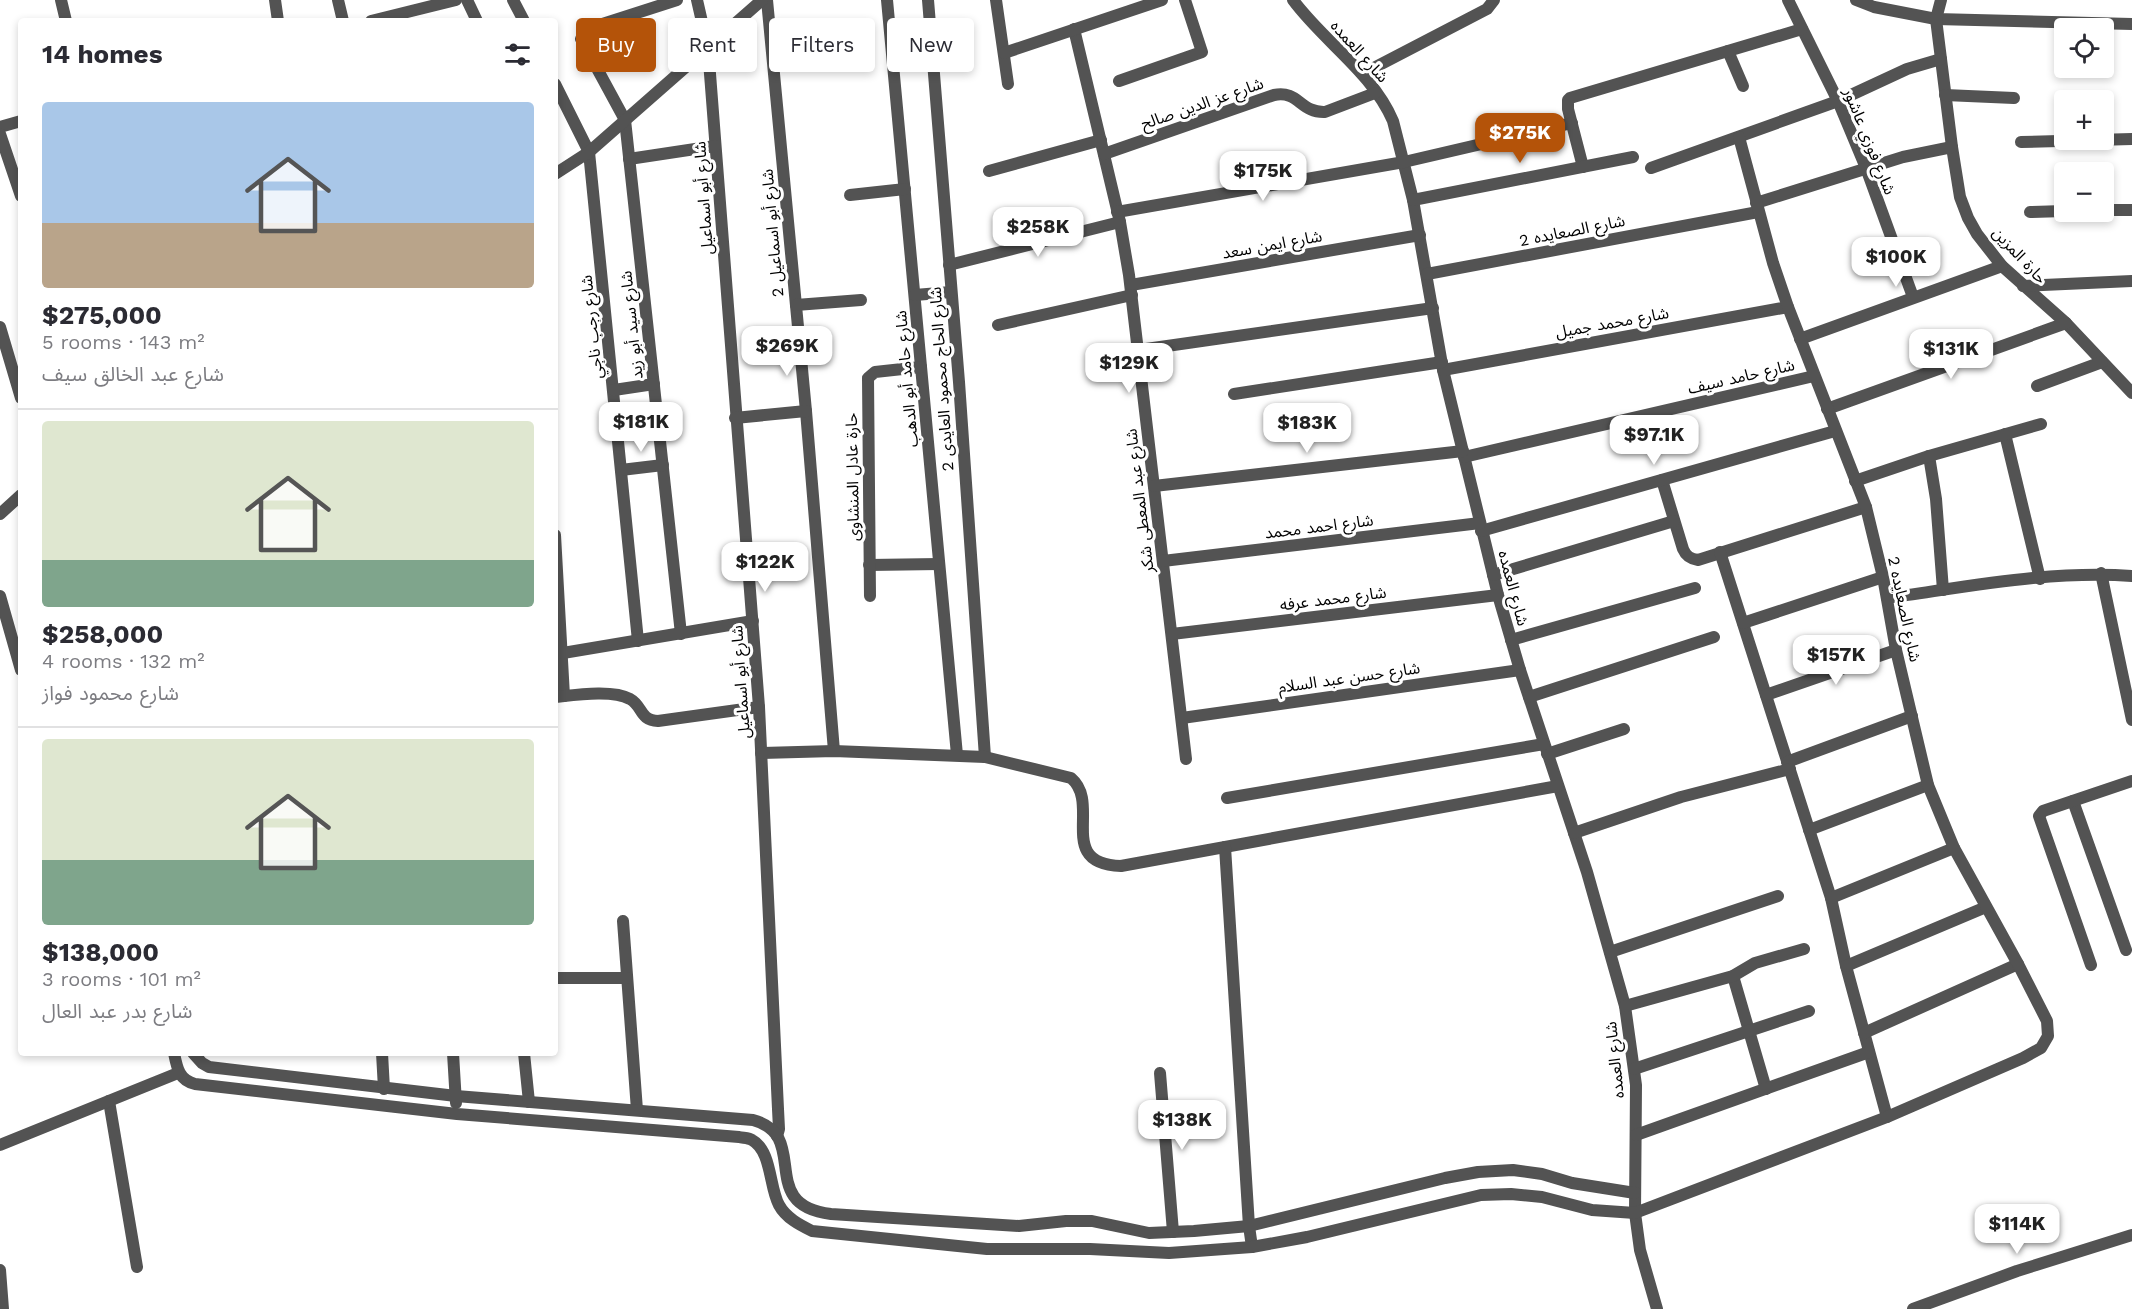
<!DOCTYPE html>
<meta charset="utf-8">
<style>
body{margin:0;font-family:"Work Sans","Noto Sans Arabic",sans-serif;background:#f2f2f3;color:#2b2b33;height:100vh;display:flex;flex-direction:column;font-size:22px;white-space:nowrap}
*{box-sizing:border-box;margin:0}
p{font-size:20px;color:#7c7c81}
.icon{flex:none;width:33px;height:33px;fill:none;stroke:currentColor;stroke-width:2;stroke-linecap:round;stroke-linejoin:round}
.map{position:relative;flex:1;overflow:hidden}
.panel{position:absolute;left:18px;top:18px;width:540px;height:1038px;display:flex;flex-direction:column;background:#fff;border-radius:6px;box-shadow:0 3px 9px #0003}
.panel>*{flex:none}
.top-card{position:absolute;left:576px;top:18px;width:570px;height:54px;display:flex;gap:12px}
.controls{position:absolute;left:2054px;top:18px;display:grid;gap:12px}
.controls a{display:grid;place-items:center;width:60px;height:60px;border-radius:6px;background:#fff;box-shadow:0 3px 9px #0003;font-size:30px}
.price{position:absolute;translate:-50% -51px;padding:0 14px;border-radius:12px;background:#fff;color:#222;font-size:20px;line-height:39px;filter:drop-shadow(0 2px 3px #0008)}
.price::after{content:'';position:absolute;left:50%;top:36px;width:18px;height:14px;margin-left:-9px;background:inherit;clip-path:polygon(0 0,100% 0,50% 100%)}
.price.current{background:#b45309;color:#fff}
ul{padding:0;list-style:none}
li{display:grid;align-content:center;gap:12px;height:318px;padding:0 24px}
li+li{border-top:2px solid #e1e1e2}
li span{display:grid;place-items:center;height:186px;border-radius:6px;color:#555}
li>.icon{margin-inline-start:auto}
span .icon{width:108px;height:108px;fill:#fffc;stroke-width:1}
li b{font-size:26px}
h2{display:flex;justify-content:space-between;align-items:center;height:72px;padding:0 24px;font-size:26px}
.chip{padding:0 21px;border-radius:6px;background:#fff;box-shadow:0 3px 9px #0003;font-size:21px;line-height:54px}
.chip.current{background:#b45309;color:#fff}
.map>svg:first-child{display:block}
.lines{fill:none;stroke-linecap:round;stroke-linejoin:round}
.street{stroke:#535353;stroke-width:12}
.labels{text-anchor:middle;stroke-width:6;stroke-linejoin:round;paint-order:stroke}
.street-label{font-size:16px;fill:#000;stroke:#fff}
</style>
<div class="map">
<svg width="2132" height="1309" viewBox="0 0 2132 1309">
<rect width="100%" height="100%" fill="#fff"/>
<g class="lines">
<g class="street">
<path d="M61,0L66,21"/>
<path d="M275,0L278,21"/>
<path d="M338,0L343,21"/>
<path d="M467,0L477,21"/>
<path d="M513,0L524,21"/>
<path d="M677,0L590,28L584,32L581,39L625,120L681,634"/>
<path d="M697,0L708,48L759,707L778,1109L779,1129L777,1136"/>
<path d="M767,0L806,411L834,751"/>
<path d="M887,0L957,755"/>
<path d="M928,0L959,382L985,757"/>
<path d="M996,0L1008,84"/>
<path d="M1293,0C1324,42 1372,72 1393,121L1413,200L1443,370L1498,595L1520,670L1587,872L1625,1006L1636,1085L1635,1213L1640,1250L1657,1309"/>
<path d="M1788,0L1838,101L1866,168L1913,297"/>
<path d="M1856,0L1874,7L1936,19L2132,24"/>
<path d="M1941,0L1936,19L1952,147L1960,197L1968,218L1977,234L2002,266L2066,323L2132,393"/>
<path d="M371,21L456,0"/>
<path d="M1074,29L1120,222L1129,275L1186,759"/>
<path d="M1728,51L1743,86"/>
<path d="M1004,53L1162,0"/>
<path d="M1362,74L1487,9L1494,0"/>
<path d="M1119,81L1202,52L1185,0"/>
<path d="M555,84L589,152L638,641"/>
<path d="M1945,95L2014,98"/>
<path d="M0,127L21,121"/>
<path d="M0,134L21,196"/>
<path d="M2021,142L2132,139"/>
<path d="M1104,154L1274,95C1299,90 1300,113 1325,112L1375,93"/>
<path d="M629,159L715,146"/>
<path d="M1583,167L1568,109V100L1570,98L1802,29"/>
<path d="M1651,168L1838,101L1907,69L1941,59"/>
<path d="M989,171L1101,140"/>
<path d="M555,174L589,152L762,0"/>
<path d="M850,195L905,189"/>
<path d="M1413,200L1633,157"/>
<path d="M1756,203L1903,157L1952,147"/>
<path d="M2103,210H2132"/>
<path d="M1117,212L1404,162L1572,123"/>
<path d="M2030,212L2064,211"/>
<path d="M949,265L1120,222"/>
<path d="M1427,274L1758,212"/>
<path d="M1131,285L1420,235"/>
<path d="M2023,286L2132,281"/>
<path d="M915,295L951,292"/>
<path d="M796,305L861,300"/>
<path d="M998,325L1132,295"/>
<path d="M0,327L21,398"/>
<path d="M1800,339L2002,266"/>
<path d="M1139,350L1433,308"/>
<path d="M1443,370L1788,307"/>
<path d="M2037,386L2102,362"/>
<path d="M614,390L654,384"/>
<path d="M1234,394L1442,362"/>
<path d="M1827,409L2066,323"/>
<path d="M735,418L806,411"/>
<path d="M2005,434L2040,579"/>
<path d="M1929,456L1936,499L1943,590"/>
<path d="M1464,457L1814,376"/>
<path d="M621,470L663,465"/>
<path d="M1662,480L1683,549C1686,556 1690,559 1698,560L1866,507"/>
<path d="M1855,481L1929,456L2041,424"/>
<path d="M1154,486L1463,451"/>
<path d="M0,514L21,495"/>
<path d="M1481,531L1835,431"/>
<path d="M555,535L564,696"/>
<path d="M1720,552L1831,898L1846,966L1887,1117"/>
<path d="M1163,561L1480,523"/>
<path d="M869,565L939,564"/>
<path d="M2101,573L2132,720"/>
<path d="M1493,575L1674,521"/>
<path d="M0,596L21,670"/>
<path d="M870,596L868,378L875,372L921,367"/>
<path d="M1887,598C1967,587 2051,570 2132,576"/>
<path d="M1743,623L1883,577"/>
<path d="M1172,634L1498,595"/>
<path d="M1511,640L1695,588"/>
<path d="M563,653L753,621"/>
<path d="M1766,695L1896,650"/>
<path d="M555,697C574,695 613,689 630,699C643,706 639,720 658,721L759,707"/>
<path d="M1529,697L1714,637"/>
<path d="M1182,718L1520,670"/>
<path d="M761,753L834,751L985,757L1071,778C1102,804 1055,864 1121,866L1558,786"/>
<path d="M1547,754L1624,729"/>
<path d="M1787,762L1912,716"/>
<path d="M1227,798L1544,744"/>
<path d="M2073,801L2126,950"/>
<path d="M1809,830L1928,785"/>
<path d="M1574,833L1681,797L1790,769"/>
<path d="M1225,847L1249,1226L1252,1247"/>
<path d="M1831,898L1954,848"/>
<path d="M623,921L637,1110"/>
<path d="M1610,952L1778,896"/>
<path d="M2091,965L2039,816L2043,811L2132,781"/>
<path d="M1846,966L1986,907"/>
<path d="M1733,976L1766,1089"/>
<path d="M555,978H627"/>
<path d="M1625,1006L1733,976L1755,963L1804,949"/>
<path d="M1864,1033L2018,964"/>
<path d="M174,1053C177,1068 179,1080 195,1084L457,1114L739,1137C743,1138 749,1138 752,1140C772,1151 769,1187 779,1205C786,1218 800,1225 812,1231L987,1249H1090L1169,1253L1252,1247L1307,1237L1481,1195L1511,1194L1542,1197L1592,1210L1635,1213L1887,1117L2023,1058L2041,1048L2048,1036L2047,1021L2018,964L1954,848L1928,785L1896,650L1883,577L1866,507L1788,307L1773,263L1739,137"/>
<path d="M193,1053L202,1063L209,1067L456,1096L753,1120C812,1136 755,1205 831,1214L1019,1226L1066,1221H1092L1149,1233L1194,1231L1249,1226L1445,1178L1478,1172L1513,1170L1542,1174L1572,1183L1635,1193"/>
<path d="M382,1053L384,1089"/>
<path d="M453,1053L456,1103"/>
<path d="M524,1053L529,1102"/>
<path d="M1634,1069L1809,1011"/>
<path d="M1160,1073L1173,1232"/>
<path d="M109,1101L137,1267"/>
<path d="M1636,1135L1869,1052"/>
<path d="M0,1145L178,1073"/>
<path d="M0,1270L3,1309"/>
<path d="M1913,1309L2017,1271L2132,1235"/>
</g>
</g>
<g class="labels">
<g class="street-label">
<text transform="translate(1360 51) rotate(48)" y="6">شارع العمده</text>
<text transform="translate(1202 103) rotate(-19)" y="6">شارع عز الدين صالح</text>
<text transform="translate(1870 141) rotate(68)" y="6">شارع فوزي عاشور</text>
<text transform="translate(703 198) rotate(-94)" y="6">شارع أبو اسماعيل</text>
<text transform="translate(1572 230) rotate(-11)" y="6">شارع الصعايده 2</text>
<text transform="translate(772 233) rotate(-95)" y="6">شارع أبو اسماعيل 2</text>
<text transform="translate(1272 244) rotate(-10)" y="6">شارع ايمن سعد</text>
<text transform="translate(2020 255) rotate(47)" y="6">حارة المزين</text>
<text transform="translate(1612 322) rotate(-10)" y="6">شارع محمد جميل</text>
<text transform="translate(631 325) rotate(-96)" y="6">شارع سيد أبو زيد</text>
<text transform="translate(591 327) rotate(-96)" y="6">شارع رجب ناجي</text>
<text transform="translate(1741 376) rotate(-13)" y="6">شارع حامد سيف</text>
<text transform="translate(906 379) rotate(-95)" y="6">شارع حامد أبو الدهب</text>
<text transform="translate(941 379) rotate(-94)" y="6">شارع الحاج محمود العايدى 2</text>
<text transform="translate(852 477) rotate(-91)" y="6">حارة عادل المنشاوى</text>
<text transform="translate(1139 501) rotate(-97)" y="6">شارع عبد المعطى شكر</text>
<text transform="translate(1319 526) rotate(-7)" y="6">شارع احمد محمد</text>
<text transform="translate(1514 588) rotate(75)" y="6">شارع العمده</text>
<text transform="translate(1333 598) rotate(-7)" y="6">شارع محمد عرفه</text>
<text transform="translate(1905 609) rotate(78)" y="6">شارع الصعايده 2</text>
<text transform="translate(1349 677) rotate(-8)" y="6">شارع حسن عبد السلام</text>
<text transform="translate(740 682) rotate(-94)" y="6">شارع أبو اسماعيل</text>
<text transform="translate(1614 1060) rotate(-96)" y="6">شارع العمده</text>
</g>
</g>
</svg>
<div class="controls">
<a><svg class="icon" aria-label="locate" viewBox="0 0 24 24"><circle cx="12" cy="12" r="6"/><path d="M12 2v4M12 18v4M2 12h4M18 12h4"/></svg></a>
<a>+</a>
<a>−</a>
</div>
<b class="price current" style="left:1520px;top:164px">$275K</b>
<b class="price" style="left:1263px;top:202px">$175K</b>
<b class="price" style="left:1038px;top:258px">$258K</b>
<b class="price" style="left:1896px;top:288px">$100K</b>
<b class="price" style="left:787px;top:377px">$269K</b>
<b class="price" style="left:1951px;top:380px">$131K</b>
<b class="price" style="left:1129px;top:394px">$129K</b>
<b class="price" style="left:641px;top:453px">$181K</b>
<b class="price" style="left:1307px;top:454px">$183K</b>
<b class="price" style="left:1654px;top:466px">$97.1K</b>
<b class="price" style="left:765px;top:593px">$122K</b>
<b class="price" style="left:1836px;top:686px">$157K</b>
<b class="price" style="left:1182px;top:1151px">$138K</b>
<b class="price" style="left:2017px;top:1255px">$114K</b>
<div class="top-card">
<a class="chip current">Buy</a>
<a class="chip">Rent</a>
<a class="chip">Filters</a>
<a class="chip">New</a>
</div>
<section class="panel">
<h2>14 homes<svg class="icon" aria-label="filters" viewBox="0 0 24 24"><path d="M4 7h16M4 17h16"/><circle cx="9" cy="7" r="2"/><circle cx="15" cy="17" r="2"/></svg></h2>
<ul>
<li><span style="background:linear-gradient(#a9c7e8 65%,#b9a48a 0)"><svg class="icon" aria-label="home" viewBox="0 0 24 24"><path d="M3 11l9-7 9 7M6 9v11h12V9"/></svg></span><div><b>$275,000</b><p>5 rooms · 143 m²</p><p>شارع عبد الخالق سيف</p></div></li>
<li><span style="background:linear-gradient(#dfe7d0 75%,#7fa58c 0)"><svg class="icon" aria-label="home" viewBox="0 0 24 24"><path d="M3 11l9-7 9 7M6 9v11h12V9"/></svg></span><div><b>$258,000</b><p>4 rooms · 132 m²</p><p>شارع محمود فواز</p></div></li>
<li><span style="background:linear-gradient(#dfe7d0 65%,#7fa58c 0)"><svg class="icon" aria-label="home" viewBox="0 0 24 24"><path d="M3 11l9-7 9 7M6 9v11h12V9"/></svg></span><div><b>$138,000</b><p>3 rooms · 101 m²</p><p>شارع بدر عبد العال</p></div></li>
</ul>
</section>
</div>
